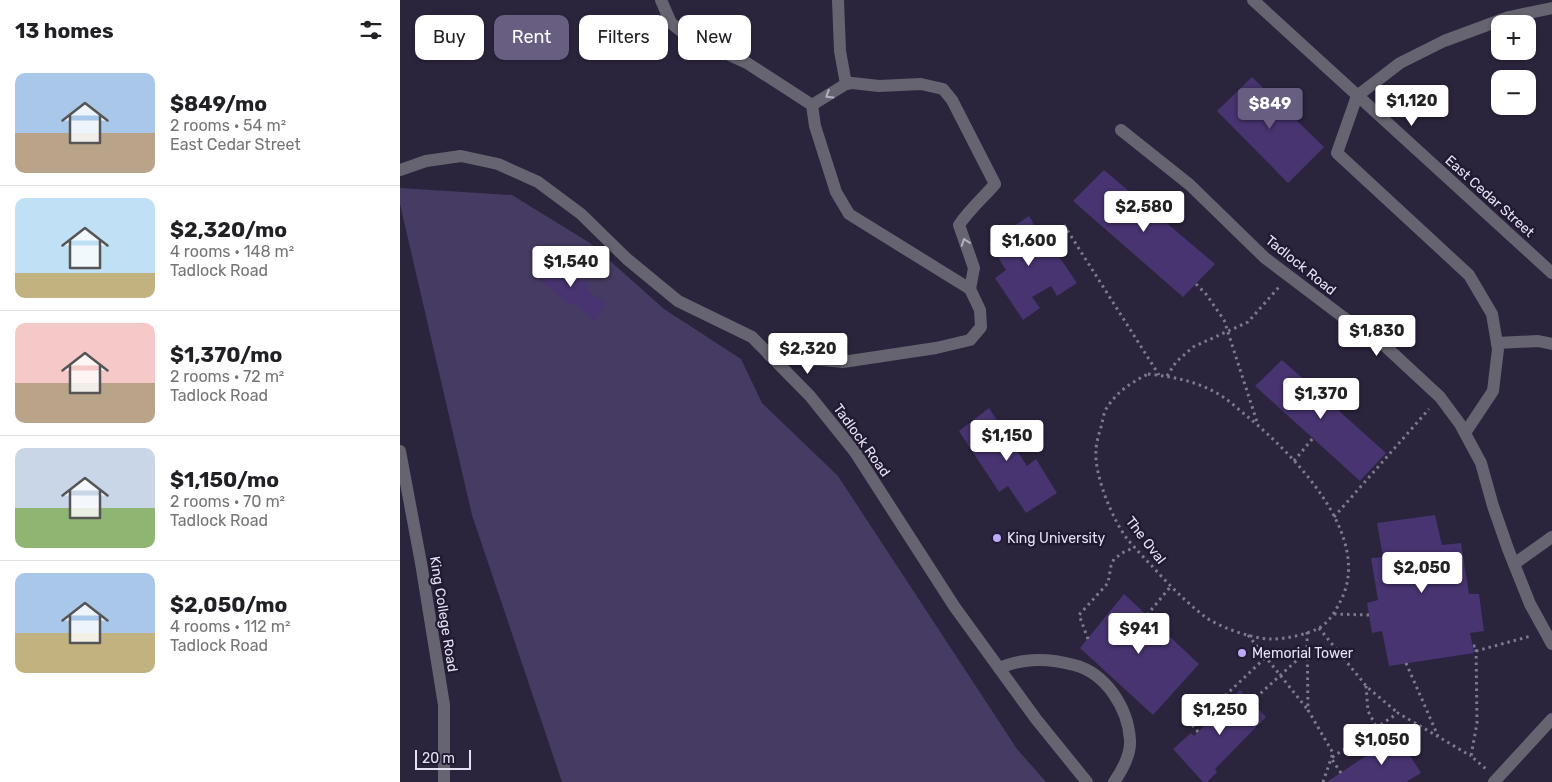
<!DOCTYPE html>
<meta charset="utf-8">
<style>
body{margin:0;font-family:Rubik,sans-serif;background:#f2f2f2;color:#202124;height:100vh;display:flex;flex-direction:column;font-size:19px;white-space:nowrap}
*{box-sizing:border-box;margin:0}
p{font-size:16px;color:#757577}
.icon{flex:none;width:28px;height:28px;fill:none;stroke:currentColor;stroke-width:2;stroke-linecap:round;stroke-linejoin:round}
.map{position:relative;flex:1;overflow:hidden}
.sheet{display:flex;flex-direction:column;background:#fff;width:400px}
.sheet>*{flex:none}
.guide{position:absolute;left:15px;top:15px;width:475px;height:45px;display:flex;gap:10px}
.tools{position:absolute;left:1091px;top:15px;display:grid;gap:10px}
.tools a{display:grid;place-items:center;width:45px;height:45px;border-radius:10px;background:#fff;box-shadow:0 1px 4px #0004;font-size:25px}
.scale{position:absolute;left:15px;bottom:12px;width:56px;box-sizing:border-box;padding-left:5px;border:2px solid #e6e2f3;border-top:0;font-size:14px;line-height:18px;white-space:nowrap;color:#e6e2f3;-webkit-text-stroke:4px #211a32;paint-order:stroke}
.price{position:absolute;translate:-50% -42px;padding:0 11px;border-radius:5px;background:#fff;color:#222;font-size:16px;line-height:32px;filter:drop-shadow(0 1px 2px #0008)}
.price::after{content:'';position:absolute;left:50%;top:30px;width:15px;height:11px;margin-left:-8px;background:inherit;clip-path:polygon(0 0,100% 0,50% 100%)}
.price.selected{background:#675e82;color:#fff}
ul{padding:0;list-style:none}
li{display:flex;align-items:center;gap:15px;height:125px;padding:0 15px}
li+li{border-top:1px solid #e0e0e0}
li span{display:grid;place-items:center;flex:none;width:140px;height:100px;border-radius:10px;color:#555}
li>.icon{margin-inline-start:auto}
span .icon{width:60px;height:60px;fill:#fffc;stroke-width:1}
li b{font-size:21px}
h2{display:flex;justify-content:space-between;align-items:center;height:60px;padding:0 15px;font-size:21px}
.tag{padding:0 18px;border-radius:10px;background:#fff;box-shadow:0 1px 4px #0004;font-size:18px;line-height:45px}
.tag.selected{background:#675e82;color:#fff}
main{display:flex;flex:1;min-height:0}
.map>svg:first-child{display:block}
.green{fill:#463b62}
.building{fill:#473470}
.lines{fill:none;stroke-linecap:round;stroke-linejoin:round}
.path{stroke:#7f798f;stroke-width:3;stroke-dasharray:2.5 4;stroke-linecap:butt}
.minor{stroke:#676471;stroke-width:12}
.oneway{stroke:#b3b0bf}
.poi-dot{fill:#bda9f5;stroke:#211a32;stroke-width:2}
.labels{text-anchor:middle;stroke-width:5;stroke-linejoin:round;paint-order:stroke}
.street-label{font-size:14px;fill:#e6e2f3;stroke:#211a32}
.poi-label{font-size:14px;fill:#e6e2f3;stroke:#211a32;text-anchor:start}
</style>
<main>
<section class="sheet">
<h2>13 homes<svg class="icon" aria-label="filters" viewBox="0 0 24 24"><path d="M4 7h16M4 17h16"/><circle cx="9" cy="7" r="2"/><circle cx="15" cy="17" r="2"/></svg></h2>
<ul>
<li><span style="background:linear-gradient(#a9c7e8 60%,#b9a48a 0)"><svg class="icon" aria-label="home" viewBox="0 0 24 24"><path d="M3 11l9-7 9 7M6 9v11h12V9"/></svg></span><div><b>$849/mo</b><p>2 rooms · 54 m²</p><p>East Cedar Street</p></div></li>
<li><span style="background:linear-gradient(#bfe0f5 75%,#c2b280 0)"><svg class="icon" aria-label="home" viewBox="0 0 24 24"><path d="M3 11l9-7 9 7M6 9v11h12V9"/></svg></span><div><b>$2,320/mo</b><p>4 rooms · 148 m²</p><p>Tadlock Road</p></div></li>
<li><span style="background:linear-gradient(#f6c9c9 60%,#b9a48a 0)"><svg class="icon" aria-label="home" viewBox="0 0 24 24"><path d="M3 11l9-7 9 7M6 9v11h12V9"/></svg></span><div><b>$1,370/mo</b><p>2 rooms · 72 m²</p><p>Tadlock Road</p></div></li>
<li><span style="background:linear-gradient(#c9d6e8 60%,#8fb573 0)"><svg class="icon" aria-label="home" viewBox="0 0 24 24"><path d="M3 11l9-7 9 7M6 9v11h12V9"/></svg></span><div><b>$1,150/mo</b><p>2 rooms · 70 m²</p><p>Tadlock Road</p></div></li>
<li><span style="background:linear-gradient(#a9c7e8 60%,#c2b280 0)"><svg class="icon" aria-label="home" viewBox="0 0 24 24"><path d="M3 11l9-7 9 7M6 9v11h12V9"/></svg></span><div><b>$2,050/mo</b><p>4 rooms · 112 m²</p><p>Tadlock Road</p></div></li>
</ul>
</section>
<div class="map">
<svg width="1152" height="782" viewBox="0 0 1152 782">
<rect width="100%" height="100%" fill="#2b243d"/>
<path class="green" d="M0,188L112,195L190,243L264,309L341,359L362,403L438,476L617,749L646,782H162L72,515L0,204Z"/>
<g class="building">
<path d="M852,77L924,147L888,183L817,111Z"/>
<path d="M704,170L815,264L783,297L673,201Z"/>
<path d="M629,216L646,245L650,243L677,283L657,296L651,286L632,297L640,308L623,320L595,278L606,270L589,243Z"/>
<path d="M154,257L189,285L186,289L206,304L195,321L174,303L171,306L138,278Z"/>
<path d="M882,360L986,453L960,481L855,386Z"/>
<path d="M589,408L627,466L636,459L657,493L626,513L608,486L599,492L559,431Z"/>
<path d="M1035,515L1042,545L1061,543L1069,594H1079L1084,631L1070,633L1074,653L989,666L982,631L972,633L967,603L978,600L971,558L983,557L977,523Z"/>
<path d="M724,594L799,664L753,715L680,648Z"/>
<path d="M840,690L866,717L815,769L817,772L807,782H803L773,749L791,733L794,736Z"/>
<path d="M997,735L1021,773L1006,782H927Z"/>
</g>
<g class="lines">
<g class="path">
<path d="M664,225L759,375"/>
<path d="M796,284L806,294L824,320L858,425"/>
<path d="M748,374C774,377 797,381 820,395C830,401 839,410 848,417C894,455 975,537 940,602C935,612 928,624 917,629C904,635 886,639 871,639C853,639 818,627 804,616C785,601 768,584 752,566C744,558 736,549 728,540C713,521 694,475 696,451C696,443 699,433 702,424C703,418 704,411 708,406C718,391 732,382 748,374Z"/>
<path d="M767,376L776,362L793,347L848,322L879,287"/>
<path d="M894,461L913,438"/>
<path d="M934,517L1029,409"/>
<path d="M934,614L969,615"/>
<path d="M747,615L771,586"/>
<path d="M919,628L967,687L998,713"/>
<path d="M907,632L908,710L933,753L923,782"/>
<path d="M848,635L908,710"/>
<path d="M688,639L679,615L708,583L711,566L714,559L724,552L735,547"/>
<path d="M1073,646H1076L1077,723L1071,756L1086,769"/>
<path d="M1076,651L1131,636"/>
<path d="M1006,663L1038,736"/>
<path d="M966,686L968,711L985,743"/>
<path d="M851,702L907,651"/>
<path d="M798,732L793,726L866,657"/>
<path d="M941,773L931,758L998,713L1071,756"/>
</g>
<g class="minor">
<path d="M261,0L271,23L286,35L347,63L412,105L415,126L436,192L449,214L570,289L580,310L581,327L570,340L536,348L443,362L369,355"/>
<path d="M438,0L440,51L446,84"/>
<path d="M853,0L1152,273"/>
<path d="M412,105L446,84L452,83L479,86L521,84L543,89L552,100L595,184C583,198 569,210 559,225L574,268L570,289"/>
<path d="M721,130L790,185L865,258L943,317L985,346L1040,397L1060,424L1081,463L1093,506L1108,549L1130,604L1152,644"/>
<path d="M0,170L26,161L61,156L98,164L138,182L181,214L227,259L278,301L352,337L410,396L455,452L554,606L636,719L687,782"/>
<path d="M1097,343L1138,341L1152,344"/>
<path d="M1065,433L1093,391L1098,349L1092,314L1069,275L937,153L957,96L1000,63L1044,41L1109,17L1152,8"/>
<path d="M0,451L21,563L44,705V782"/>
<path d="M1114,564L1152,537"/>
<path d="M599,668C607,665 616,662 625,661C640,659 659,661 674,665C706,673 728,708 730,740C731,754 722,771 714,782"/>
<path d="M1094,782L1152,719"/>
</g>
</g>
<defs><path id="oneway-chevron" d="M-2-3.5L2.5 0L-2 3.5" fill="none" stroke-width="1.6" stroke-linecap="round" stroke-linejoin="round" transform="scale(1.25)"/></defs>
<g class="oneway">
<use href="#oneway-chevron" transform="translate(429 95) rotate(148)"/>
<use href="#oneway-chevron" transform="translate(565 242) rotate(-110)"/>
</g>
<g class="poi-dot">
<circle cx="597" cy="538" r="5"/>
<circle cx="842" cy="653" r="5"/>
</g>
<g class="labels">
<g class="street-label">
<text transform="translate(1090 196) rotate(42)" y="5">East Cedar Street</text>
<text transform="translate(901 265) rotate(39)" y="5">Tadlock Road</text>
<text transform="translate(462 440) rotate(54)" y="5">Tadlock Road</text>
<text transform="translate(746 540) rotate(52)" y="5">The Oval</text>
<text transform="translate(44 614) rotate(81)" y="5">King College Road</text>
</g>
<g class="poi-label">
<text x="607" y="543">King University</text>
<text x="852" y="658">Memorial Tower</text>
</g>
</g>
</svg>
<div class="tools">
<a>+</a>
<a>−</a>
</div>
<div class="scale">20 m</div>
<b class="price" style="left:1012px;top:127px">$1,120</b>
<b class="price selected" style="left:870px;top:130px">$849</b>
<b class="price" style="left:744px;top:233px">$2,580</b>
<b class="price" style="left:629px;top:267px">$1,600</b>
<b class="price" style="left:171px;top:288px">$1,540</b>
<b class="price" style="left:977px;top:357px">$1,830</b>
<b class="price" style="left:408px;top:375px">$2,320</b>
<b class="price" style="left:921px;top:420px">$1,370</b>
<b class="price" style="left:607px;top:462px">$1,150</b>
<b class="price" style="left:1022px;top:594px">$2,050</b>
<b class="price" style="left:739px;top:655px">$941</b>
<b class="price" style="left:820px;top:736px">$1,250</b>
<b class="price" style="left:982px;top:766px">$1,050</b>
<div class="guide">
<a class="tag">Buy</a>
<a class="tag selected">Rent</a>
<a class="tag">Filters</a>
<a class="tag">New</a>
</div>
</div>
</main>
